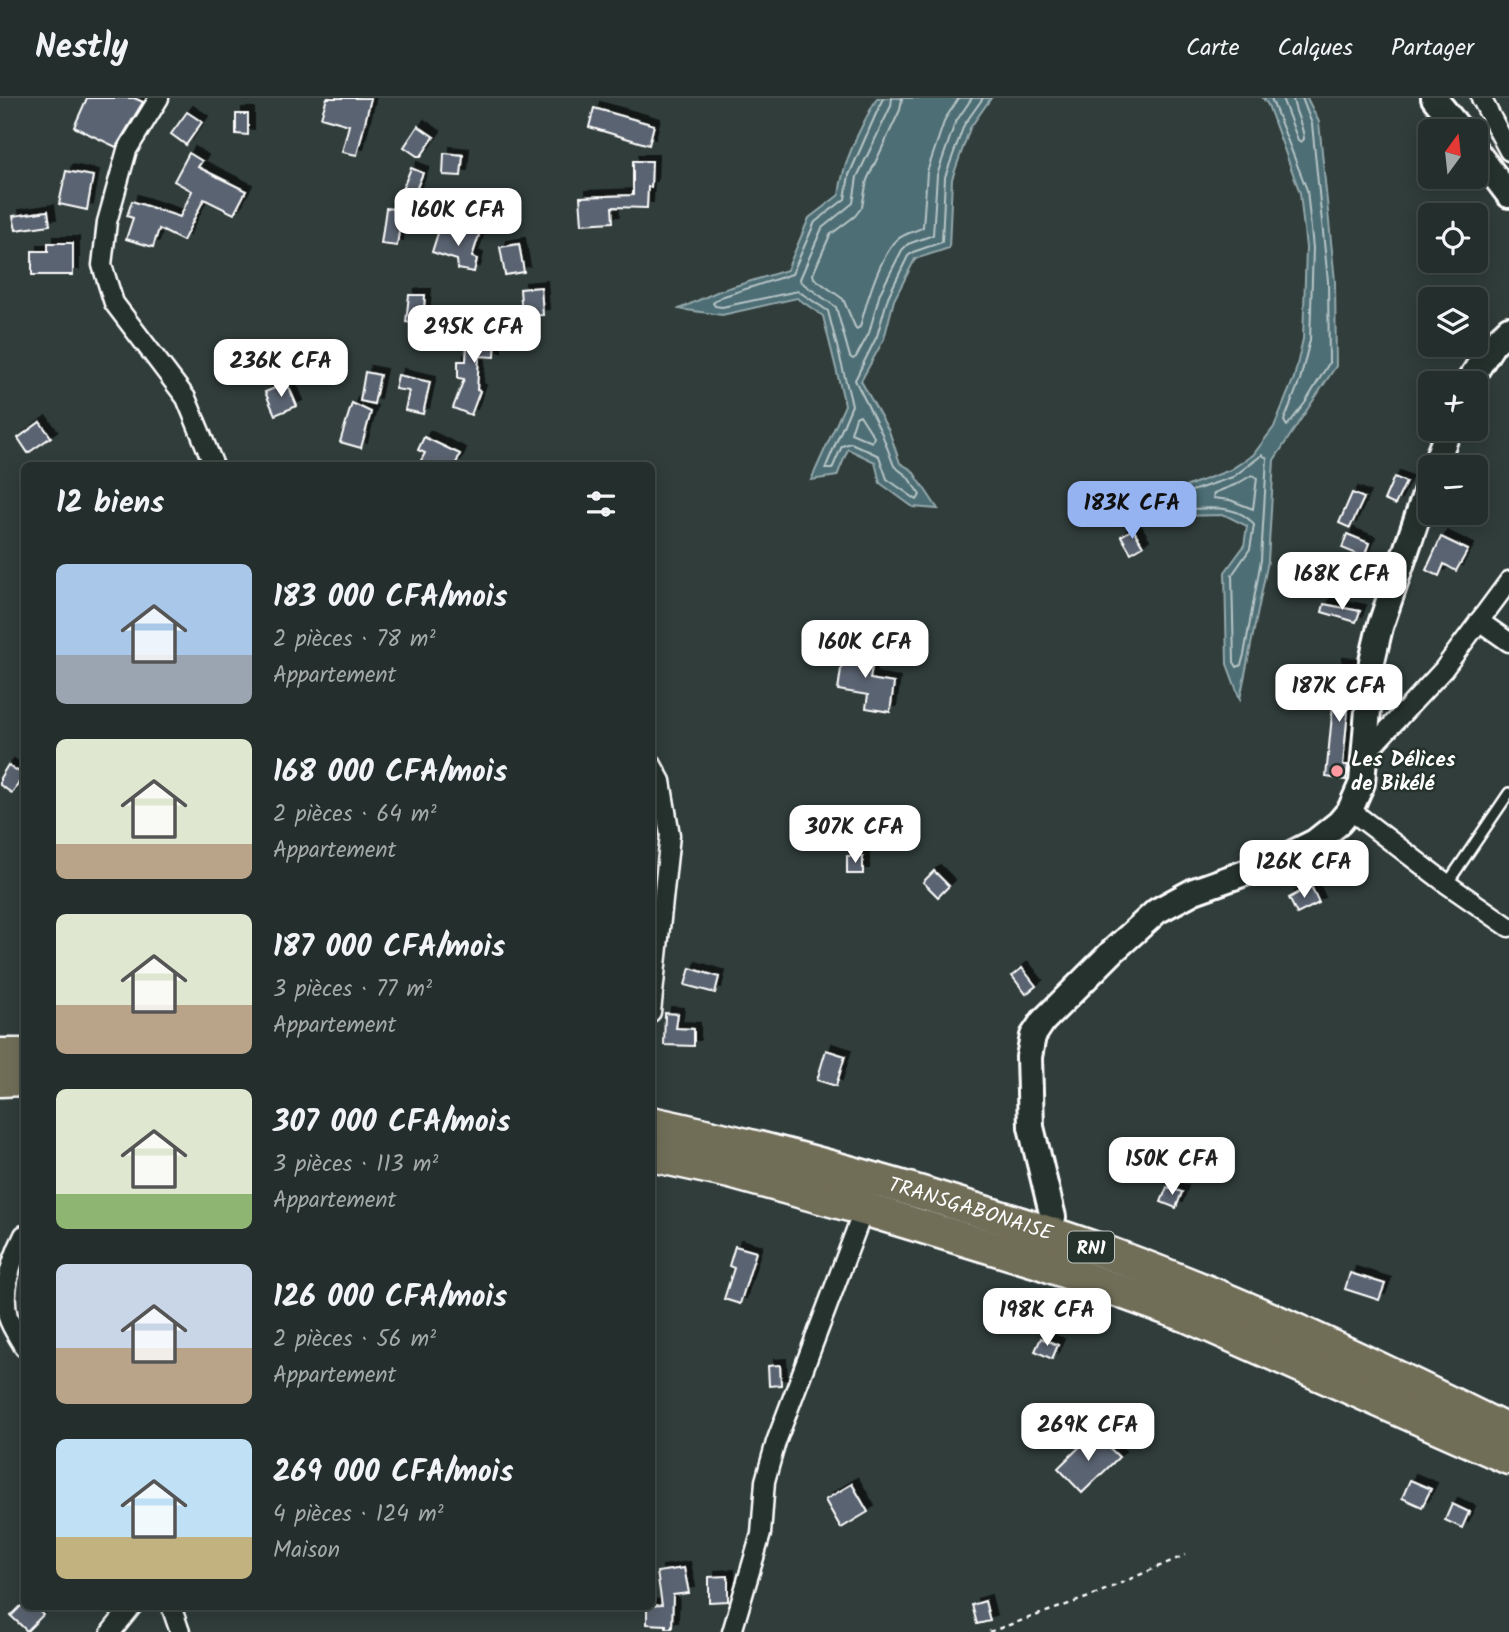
<!DOCTYPE html>
<html lang="fr">
<meta charset="utf-8">
<style>
body{margin:0;font-family:Kalam,sans-serif;background:#303a38;color:#f1f3f6;height:100vh;display:flex;flex-direction:column;font-size:26px;white-space:nowrap}
*{box-sizing:border-box;margin:0}
p{font-size:23px;color:#a3a8a9}
.icon{flex:none;width:38px;height:38px;fill:none;stroke:currentColor;stroke-width:2;stroke-linecap:round;stroke-linejoin:round}
.map{position:relative;flex:1;overflow:hidden}
.side{position:absolute;left:21px;top:364px;width:634px;height:1148px;display:flex;flex-direction:column;background:#242e2c;border-radius:10px;box-shadow:0 4px 18px #0003,0 0 0 2px #414a48}
.side>*{flex:none}
.needle{width:46px;rotate:15deg}
.fabs{position:absolute;left:1418px;top:21px;display:grid;gap:14px}
.fabs a{display:grid;place-items:center;width:70px;height:70px;border-radius:10px;background:#242e2c;box-shadow:0 4px 18px #0003,0 0 0 2px #414a48;font-size:35px}
.price{position:absolute;translate:-50% -60px;padding:0 16px;border-radius:14px;background:#fff;color:#222;font-size:23px;line-height:46px;filter:drop-shadow(0 2px 4px #0008)}
.price::after{content:'';position:absolute;left:50%;top:42px;width:21px;height:16px;margin-left:-10px;background:inherit;clip-path:polygon(0 0,100% 0,50% 100%)}
.price.current{background:#95b2f1;color:#111}
ul{padding:0;list-style:none}
li{display:flex;align-items:center;gap:21px;height:175px;padding:0 35px}
li span{display:grid;place-items:center;flex:none;width:196px;height:140px;border-radius:10px;color:#555}
li>.icon{margin-inline-start:auto}
span .icon{width:84px;height:84px;fill:#fffc;stroke-width:1}
li b{font-size:30px}
h2{display:flex;justify-content:space-between;align-items:center;height:84px;padding:0 35px;font-size:30px}
header{display:flex;align-items:center;gap:42px;box-sizing:border-box;height:98px;padding:0 35px;background:#242e2c;border-bottom:2px solid #414a48}
header strong{font-size:33px}
nav{display:flex;gap:38px;margin-inline-start:auto;font-size:24px}
.map>svg:first-child{display:block}
.water{fill:#4d6e74;stroke:#94a8ac;stroke-width:2}
.lines{fill:none;stroke-linecap:round;stroke-linejoin:round}
.shore{stroke:#b8c5c7;stroke-width:2}
.building{fill:#5a6471;stroke:#fff;stroke-width:2;filter:url(#shadow)}
.lane-casing{stroke:#fff;stroke-width:14}
.street-casing{stroke:#fff;stroke-width:23}
.secondary-casing{stroke:#fff;stroke-width:30}
.highway-casing{stroke:#fff;stroke-width:37}
.path{stroke:#fff;stroke-width:2.5;stroke-dasharray:5 5;stroke-linecap:butt}
.lane{stroke:#26332d;stroke-width:9}
.street{stroke:#26332d;stroke-width:18}
.secondary{stroke:#26332d;stroke-width:24}
.highway{stroke:#716e59;stroke-width:32}
.poi-dot{fill:#ff9aa2;stroke:#26332d;stroke-width:2.5}
.labels{text-anchor:middle;stroke-width:5;stroke-linejoin:round;paint-order:stroke}
.shield{fill:#26332d;stroke:#bec2c0;stroke-width:2}
.shield-label{font-size:19px;font-weight:bold;fill:#fff}
.poi-label{font-size:21px;font-weight:bold;fill:#fff;stroke:#26332d;text-anchor:start}
.street-label{font-size:21px;fill:#fff;stroke:#26332d}
</style>
<header>
<strong>Nestly</strong>
<nav><a>Carte</a><a>Calques</a><a>Partager</a></nav>
</header>
<div class="map">
<svg width="1509" height="1534" viewBox="0 0 1509 1534">
<defs>
<filter id="shadow"><feDropShadow dx="6" dy="-6" stdDeviation="0" flood-color="#0009"/></filter>
</defs>
<rect width="100%" height="100%" fill="#303d3b"/>
<filter id="ink" filterUnits="userSpaceOnUse"><feTurbulence type="fractalNoise" baseFrequency=".0143" numOctaves="2"/><feDisplacementMap in="SourceGraphic" scale="14" xChannelSelector="R" yChannelSelector="G"/><feConvolveMatrix kernelMatrix="1 2 1 2 8 2 1 2 1" color-interpolation-filters="sRGB"/></filter>
<g filter="url(#ink)">
<g class="water">
<path d="M877,0H991L970,30L952,81L949,150L915,161L894,202L884,241L861,283L889,333L900,365L912,372L938,411L913,409L880,385L875,364L848,351L837,378L811,382L845,307L823,218L797,200L722,217L679,211L719,193L787,172L809,120L839,97C843,63 860,30 877,0Z"/>
<path d="M1263,0H1307L1319,24L1335,183L1336,268L1274,362L1268,463L1240,601L1227,566L1225,474L1244,448L1247,428L1225,417L1176,418L1174,400L1126,390L1185,389L1230,372L1253,357L1274,329L1294,280L1303,241L1306,150L1300,95L1268,7Z"/>
</g>
<g class="lines">
<g class="shore">
<path d="M883,0L849,77L845,101L815,124L792,176L721,199L713,205L715,208L722,209L798,193L828,213L852,307L825,371H832L842,348L851,345L879,358L887,381L917,402L920,397L907,378L894,368L882,336L855,282L877,238L888,199L908,158L913,154L942,144L945,79L964,27L983,0"/>
<path d="M892,0L891,8L857,79L853,105L822,130L800,181L801,184L836,209L850,259L853,261L856,259L869,235L880,195L902,152L908,146L933,137L937,77L955,25L972,0"/>
<path d="M902,0L900,12L867,82L862,109L855,118L830,137L813,176L814,180L843,201L856,231L860,229C866,206 880,157 898,141C905,135 915,134 923,129L927,74L945,21L959,0"/>
<path d="M1271,0L1307,92L1313,150L1310,242L1300,282L1284,323L1287,328L1305,305L1329,265L1328,183L1312,26L1302,0"/>
<path d="M1282,0L1298,42L1301,44L1304,41C1303,26 1294,14 1293,0"/>
<path d="M860,317L874,339L872,344L851,335L856,319Z"/>
<path d="M1262,357L1267,360L1261,462L1244,557L1241,567L1237,569L1234,564L1232,477L1250,451L1254,427C1239,405 1207,411 1184,411L1181,399L1183,396L1233,379Z"/>
<path d="M1252,377L1257,380L1253,411L1230,402L1213,400L1214,395L1237,386Z"/>
</g>
</g>
<g class="building">
<path d="M87,0H134L143,4L116,49L74,29Z"/>
<path d="M327,0H371L357,57L342,54L349,27L321,19Z"/>
<path d="M594,10L654,27L649,47L589,29Z"/>
<path d="M187,14L202,24L186,47L171,36Z"/>
<path d="M236,16H248V37L236,36Z"/>
<path d="M418,28L434,39L421,58H417L404,49Z"/>
<path d="M189,55L202,63L198,69L246,93L234,116L204,101L183,143L159,131L153,149L126,141L133,120L127,118L132,103L180,119L192,93L174,83Z"/>
<path d="M444,55L463,57L461,78L443,77Z"/>
<path d="M633,63H652L651,89H648L647,110L612,109L613,124L582,126L580,99L633,97Z"/>
<path d="M411,70L423,75L414,97L402,92Z"/>
<path d="M66,73L93,78L87,112L59,106Z"/>
<path d="M386,110L402,112L397,148L381,146Z"/>
<path d="M48,113L50,127L16,132L13,118Z"/>
<path d="M463,129L480,134L472,159L477,161L474,174L458,171L457,162L432,154L439,132L460,138Z"/>
<path d="M48,145H73V177H32V153H48Z"/>
<path d="M519,146L524,174L505,177L500,149Z"/>
<path d="M541,189L543,217L522,218L520,191Z"/>
<path d="M409,197H425L423,226L406,224Z"/>
<path d="M468,228L496,229L495,259L479,258L477,292L480,293L471,317L453,310L464,281L458,280V263H466Z"/>
<path d="M365,274L380,277L374,306L360,303Z"/>
<path d="M398,277L430,284L423,316L405,312L409,293L395,291Z"/>
<path d="M287,285L297,308L275,317L265,294Z"/>
<path d="M352,305L371,314L361,350L340,344Z"/>
<path d="M40,324L51,339L28,355L18,340Z"/>
<path d="M424,339L460,356L455,368H418L425,355L418,352Z"/>
<path d="M1394,379L1406,384L1395,407L1384,402Z"/>
<path d="M1352,395L1364,400L1350,430L1339,425Z"/>
<path d="M1133,431L1143,448L1131,455L1121,438Z"/>
<path d="M1347,436L1369,445L1364,459L1342,450Z"/>
<path d="M1441,439L1468,452L1456,473L1444,466L1439,478L1426,472Z"/>
<path d="M1324,506L1360,513L1356,524L1322,514Z"/>
<path d="M844,550L874,555L870,581L894,585L890,614L866,610L868,597L838,592Z"/>
<path d="M1337,566L1352,567L1343,667H1348L1346,682L1326,679Z"/>
<path d="M8,667L24,677L12,695L0,687V680Z"/>
<rect x="847" y="758" width="16" height="18"/>
<path d="M934,773L949,788L938,799L923,784Z"/>
<path d="M1311,788L1319,805L1297,816L1289,800Z"/>
<path d="M690,870L719,879L715,895L685,887Z"/>
<path d="M1022,870L1036,888L1026,896L1012,878Z"/>
<path d="M665,915L678,916L676,930L694,931V948L664,947Z"/>
<path d="M826,952L845,958L836,988L817,982Z"/>
<path d="M1167,1089L1182,1094L1176,1110L1161,1104Z"/>
<path d="M735,1148L756,1154L740,1206L724,1201L734,1170L729,1168Z"/>
<path d="M1350,1175L1385,1186L1379,1202L1345,1191Z"/>
<path d="M1041,1240L1058,1247L1052,1261L1035,1253Z"/>
<path d="M780,1267L781,1287L769,1288L768,1268Z"/>
<path d="M1094,1335L1119,1359L1082,1395L1058,1370Z"/>
<path d="M1410,1382L1431,1391L1422,1409L1402,1400Z"/>
<path d="M852,1386L868,1414L841,1430L825,1402Z"/>
<path d="M1452,1406L1469,1414L1462,1430L1445,1422Z"/>
<path d="M684,1470L689,1495L673,1497L672,1530H666V1527L647,1526V1508L662,1507L657,1474Z"/>
<path d="M728,1478V1503L709,1504V1479Z"/>
<path d="M985,1503L990,1523L977,1526L972,1507Z"/>
<path d="M21,1508H35L43,1517L27,1533L11,1518Z"/>
</g>
<g class="lines">
<defs>
<path id="lane" d="M1447,786L1509,695"/>
<g id="street">
<path d="M159,0L127,52L107,124L102,167L114,205L186,300L214,368"/>
<path d="M1481,0L1509,53"/>
<path d="M1479,523L1509,544"/>
<path d="M1366,655L1443,572L1509,483"/>
<path d="M651,665L661,683L670,737L651,914"/>
<path d="M1350,712L1447,786L1509,829"/>
<path d="M24,1137C12,1161 1,1192 8,1219C11,1229 19,1240 24,1249"/>
<path d="M171,1508L180,1534"/>
<path d="M111,1534L132,1508"/>
<path d="M732,1534L761,1436L765,1383L776,1344L864,1111"/>
</g>
<g id="secondary">
<path d="M1434,0L1461,33"/>
<path d="M1475,52L1509,97"/>
<path d="M1468,285L1493,246L1509,231"/>
<path d="M1434,369L1449,331"/>
<path d="M1049,1134L1053,1119L1031,1029L1029,959L1033,938L1043,923L1114,852L1157,813L1194,793L1273,765L1315,744L1339,725L1350,712L1362,685L1372,563L1380,529L1430,382"/>
</g>
<g id="highway">
<path d="M0,957H24"/>
<path d="M0,982L24,981"/>
<path id="s1" d="M651,1025C742,1044 833,1069 922,1095C986,1115 1051,1134 1113,1157C1249,1207 1380,1270 1509,1334"/>
<path d="M651,1057L730,1074L864,1111L1039,1164L1188,1218L1509,1360"/>
</g>
</defs>
<use href="#lane" class="lane-casing"/>
<use href="#street" class="street-casing"/>
<use href="#secondary" class="secondary-casing"/>
<use href="#highway" class="highway-casing"/>
<path class="path" d="M989,1534L1089,1499L1185,1457"/>
<use href="#lane" class="lane"/>
<use href="#street" class="street"/>
<use href="#secondary" class="secondary"/>
<use href="#highway" class="highway"/>
</g>
</g>
<circle class="poi-dot" cx="1337" cy="673" r="7"/>
<g class="labels">
<rect class="shield" x="1068" y="1133.5" width="46" height="31" rx="5"/>
<g class="shield-label">
<text x="1091" y="1156">RN1</text>
</g>
<g class="poi-label">
<text x="1351" y="668">Les Délices<tspan x="1351" dy="24">de Bikélé</tspan></text>
</g>
<g class="street-label">
<text dy="7" stroke="none"><textPath href="#s1" startOffset="331">TRANSGABONAISE</textPath></text>
</g>
</g>
</svg>
<div class="fabs">
<a><svg class="needle" viewBox="-14 -14 28 28"><path d="M0-13l5 13h-10z" fill="#e53935"/><path d="M0 13l5-13h-10z" fill="#a3a8a9"/></svg></a>
<a><svg class="icon" aria-label="locate" viewBox="0 0 24 24"><circle cx="12" cy="12" r="6"/><path d="M12 2v4M12 18v4M2 12h4M18 12h4"/></svg></a>
<a><svg class="icon" aria-label="layers" viewBox="0 0 24 24"><path d="M12 4l9 5-9 5-9-5zM3 14l9 5 9-5"/></svg></a>
<a>+</a>
<a>−</a>
</div>
<b class="price" style="left:458px;top:150px">160K CFA</b>
<b class="price" style="left:474px;top:267px">295K CFA</b>
<b class="price" style="left:281px;top:301px">236K CFA</b>
<b class="price current" style="left:1132px;top:443px">183K CFA</b>
<b class="price" style="left:1342px;top:514px">168K CFA</b>
<b class="price" style="left:865px;top:582px">160K CFA</b>
<b class="price" style="left:1339px;top:626px">187K CFA</b>
<b class="price" style="left:855px;top:767px">307K CFA</b>
<b class="price" style="left:1304px;top:802px">126K CFA</b>
<b class="price" style="left:1172px;top:1099px">150K CFA</b>
<b class="price" style="left:1047px;top:1250px">198K CFA</b>
<b class="price" style="left:1088px;top:1365px">269K CFA</b>
<section class="side">
<h2>12 biens<svg class="icon" aria-label="filters" viewBox="0 0 24 24"><path d="M4 7h16M4 17h16"/><circle cx="9" cy="7" r="2"/><circle cx="15" cy="17" r="2"/></svg></h2>
<ul>
<li><span style="background:linear-gradient(#a9c7e8 65%,#9aa5b1 0)"><svg class="icon" aria-label="home" viewBox="0 0 24 24"><path d="M3 11l9-7 9 7M6 9v11h12V9"/></svg></span><div><b>183 000 CFA/mois</b><p>2 pièces · 78 m²</p><p>Appartement</p></div></li>
<li><span style="background:linear-gradient(#dfe7d0 75%,#b9a48a 0)"><svg class="icon" aria-label="home" viewBox="0 0 24 24"><path d="M3 11l9-7 9 7M6 9v11h12V9"/></svg></span><div><b>168 000 CFA/mois</b><p>2 pièces · 64 m²</p><p>Appartement</p></div></li>
<li><span style="background:linear-gradient(#dfe7d0 65%,#b9a48a 0)"><svg class="icon" aria-label="home" viewBox="0 0 24 24"><path d="M3 11l9-7 9 7M6 9v11h12V9"/></svg></span><div><b>187 000 CFA/mois</b><p>3 pièces · 77 m²</p><p>Appartement</p></div></li>
<li><span style="background:linear-gradient(#dfe7d0 75%,#8fb573 0)"><svg class="icon" aria-label="home" viewBox="0 0 24 24"><path d="M3 11l9-7 9 7M6 9v11h12V9"/></svg></span><div><b>307 000 CFA/mois</b><p>3 pièces · 113 m²</p><p>Appartement</p></div></li>
<li><span style="background:linear-gradient(#c9d6e8 60%,#b9a48a 0)"><svg class="icon" aria-label="home" viewBox="0 0 24 24"><path d="M3 11l9-7 9 7M6 9v11h12V9"/></svg></span><div><b>126 000 CFA/mois</b><p>2 pièces · 56 m²</p><p>Appartement</p></div></li>
<li><span style="background:linear-gradient(#bfe0f5 70%,#c2b280 0)"><svg class="icon" aria-label="home" viewBox="0 0 24 24"><path d="M3 11l9-7 9 7M6 9v11h12V9"/></svg></span><div><b>269 000 CFA/mois</b><p>4 pièces · 124 m²</p><p>Maison</p></div></li>
</ul>
</section>
</div>
